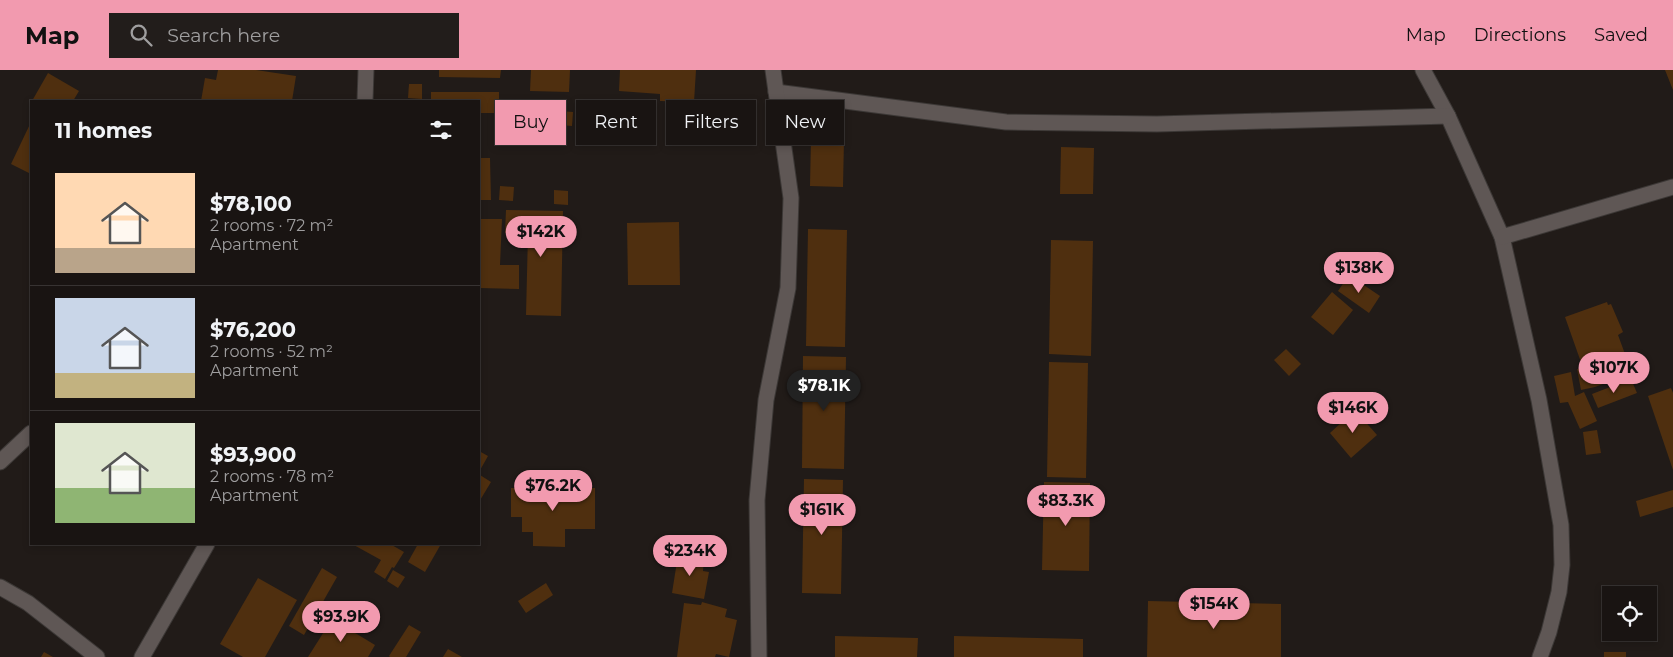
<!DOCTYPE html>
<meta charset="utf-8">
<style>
body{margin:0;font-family:Montserrat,sans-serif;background:#221d1b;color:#f1f3f6;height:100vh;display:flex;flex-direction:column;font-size:19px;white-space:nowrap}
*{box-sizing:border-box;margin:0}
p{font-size:16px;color:#9f9e9f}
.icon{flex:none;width:28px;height:28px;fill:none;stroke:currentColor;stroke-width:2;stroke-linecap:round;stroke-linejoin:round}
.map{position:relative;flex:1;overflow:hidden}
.side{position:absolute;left:30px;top:30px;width:450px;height:445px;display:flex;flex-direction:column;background:#191412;border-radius:0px;box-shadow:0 2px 8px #0003,0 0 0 1px #373332}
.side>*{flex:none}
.top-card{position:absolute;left:495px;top:30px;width:475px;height:45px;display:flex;gap:10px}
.tools{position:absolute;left:1602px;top:516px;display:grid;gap:10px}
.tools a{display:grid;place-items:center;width:55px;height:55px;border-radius:0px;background:#191412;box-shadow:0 2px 8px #0003,0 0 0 1px #373332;font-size:25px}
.price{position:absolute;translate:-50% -42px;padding:0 11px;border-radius:18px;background:#f29aaf;color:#111;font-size:16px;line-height:32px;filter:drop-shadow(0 1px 2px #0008)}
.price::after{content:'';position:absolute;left:50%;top:30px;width:15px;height:11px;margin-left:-8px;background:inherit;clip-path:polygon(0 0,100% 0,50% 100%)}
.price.active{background:#222;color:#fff}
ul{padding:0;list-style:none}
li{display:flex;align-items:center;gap:15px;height:125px;padding:0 25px}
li+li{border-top:1px solid #373332}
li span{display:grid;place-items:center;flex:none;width:140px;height:100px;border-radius:0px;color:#555}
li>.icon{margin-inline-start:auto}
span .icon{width:60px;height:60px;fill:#fffc;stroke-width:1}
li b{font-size:21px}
h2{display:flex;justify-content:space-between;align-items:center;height:60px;padding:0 25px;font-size:21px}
.chip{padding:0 18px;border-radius:0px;background:#191412;box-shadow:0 2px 8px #0003,0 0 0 1px #373332;font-size:18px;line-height:45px}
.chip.active{background:#f29aaf;color:#111}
header{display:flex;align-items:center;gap:30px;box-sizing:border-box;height:70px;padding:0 25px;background:#f29aaf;color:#111}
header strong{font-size:24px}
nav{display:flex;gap:28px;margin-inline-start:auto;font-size:18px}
.search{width:350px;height:45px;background:#221d1b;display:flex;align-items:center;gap:12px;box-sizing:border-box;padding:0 18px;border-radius:0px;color:#9f9e9f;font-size:19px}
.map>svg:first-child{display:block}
.building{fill:#4f2f0f}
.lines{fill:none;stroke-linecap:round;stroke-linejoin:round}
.minor-casing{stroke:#3c3836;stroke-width:17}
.minor{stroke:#5f5755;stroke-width:15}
</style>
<header>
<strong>Map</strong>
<div class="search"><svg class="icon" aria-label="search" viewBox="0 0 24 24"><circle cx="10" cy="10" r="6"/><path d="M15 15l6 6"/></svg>Search here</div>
<nav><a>Map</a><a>Directions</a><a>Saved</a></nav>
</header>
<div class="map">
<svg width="1673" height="587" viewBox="0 0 1673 587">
<rect width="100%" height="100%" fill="#211b18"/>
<g class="building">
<path d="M218,0H256L296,6L292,31H201L205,8L216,10Z"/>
<path d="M439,0H501L500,8L439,7Z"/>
<path d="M531,0H570L569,22L530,21Z"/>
<path d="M620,0H696L694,32L660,31V24L619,21Z"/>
<path d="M1665,0H1673V20Z"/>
<path d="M48,3L79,21L73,31H32Z"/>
<path d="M409,14H422V29L408,28Z"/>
<path d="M431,22H499V43H479V31H431Z"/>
<path d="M559,41L573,42L572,56L559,55Z"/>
<path d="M31,52V104L11,94Z"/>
<path d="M811,68L844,69L843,117L810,116Z"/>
<path d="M1061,77L1094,78L1093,124H1060Z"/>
<path d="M479,88H490L491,130H479Z"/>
<path d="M500,116L514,117L513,131L499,130Z"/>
<path d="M554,120L568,121V135L554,134Z"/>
<path d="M506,140L563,141L561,246L526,245L528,163H505Z"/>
<path d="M479,149H502L500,195H519V219L479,218Z"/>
<path d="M679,152L680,215H628L627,153Z"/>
<path d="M808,159L847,160L845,277L806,276Z"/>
<path d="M1051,170L1093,171L1091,286L1049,284Z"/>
<path d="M1349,205L1380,226L1369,243L1338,221Z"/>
<path d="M1332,222L1353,240L1333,265L1311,247Z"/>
<path d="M1607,232L1608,235L1611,234L1623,262L1618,265L1632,303L1595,317L1581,320L1577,299L1583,298L1565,247Z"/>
<path d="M1286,279L1301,294L1289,306L1274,290Z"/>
<path d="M803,286L846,287L844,399L802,398Z"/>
<path d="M1049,292L1088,293L1086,408L1047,407Z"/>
<path d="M1571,302L1575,326L1584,322L1597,351L1580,359L1568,332L1560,333L1554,306Z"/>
<path d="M1631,309L1637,323L1598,338L1592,324Z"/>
<path d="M1671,318L1673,323V400L1648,326Z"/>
<path d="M1355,340L1377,365L1351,388L1330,363Z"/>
<path d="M1597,360L1601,383L1586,385L1583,362Z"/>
<path d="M479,381L488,386L479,402Z"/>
<path d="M480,405L491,412L479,432V407Z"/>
<path d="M804,409L843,410L841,524L802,523Z"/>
<path d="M1044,412L1090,413L1089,501L1042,500Z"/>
<path d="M511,418H595V459H565V477L533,476V462H522V447H511Z"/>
<path d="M1673,420V437L1640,447L1636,431Z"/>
<path d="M352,474H390L404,482L394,498L392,497L385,509L374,502L381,490Z"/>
<path d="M418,474H441L425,502L408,492Z"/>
<path d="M678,485L704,489L703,501L709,502L704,529L672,523Z"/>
<path d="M322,498L337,507L304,565L289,556Z"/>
<path d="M393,500L405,507L398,518L387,511Z"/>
<path d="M258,508L297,530L265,587H243L220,574Z"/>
<path d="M546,513L553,525L526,543L518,531Z"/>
<path d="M1148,531L1281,534V587H1147Z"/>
<path d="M702,532L727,539L725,547L737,550L729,587L716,584L715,587H677L684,533L701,535Z"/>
<path d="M332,549L375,575L368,587H308Z"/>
<path d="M409,555L421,562L406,587H390L389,586Z"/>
<path d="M835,566L918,568L917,587H835Z"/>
<path d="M954,566L1083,569V587H954Z"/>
<path d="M448,579L462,587H443Z"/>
<path d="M44,582L53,587H41Z"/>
<rect x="1604" y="582" width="22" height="5"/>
</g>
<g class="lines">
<defs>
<g id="minor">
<path d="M1423,0L1448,46L1502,167L1539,330L1561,455L1562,495L1559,522L1549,562L1540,587"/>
<path d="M776,22L1006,52L1157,54L1448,46"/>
<path d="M365,31L366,0"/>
<path d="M1502,167L1673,117"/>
<path d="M0,392L31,363"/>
<path d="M0,517L28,533L97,587"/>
<path d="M142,587L207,474"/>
<path d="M759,587L757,430L766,330L788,218L791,128L773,0"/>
</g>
</defs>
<use href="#minor" class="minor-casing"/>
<use href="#minor" class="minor"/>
</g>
</svg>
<div class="tools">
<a><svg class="icon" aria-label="locate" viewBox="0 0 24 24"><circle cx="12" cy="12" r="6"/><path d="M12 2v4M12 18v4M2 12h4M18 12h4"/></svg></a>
</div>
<b class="price" style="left:541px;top:188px">$142K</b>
<b class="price" style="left:1359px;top:224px">$138K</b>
<b class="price" style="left:1614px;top:324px">$107K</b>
<b class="price active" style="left:824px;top:342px">$78.1K</b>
<b class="price" style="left:1353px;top:364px">$146K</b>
<b class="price" style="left:553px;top:442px">$76.2K</b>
<b class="price" style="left:1066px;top:457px">$83.3K</b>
<b class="price" style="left:822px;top:466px">$161K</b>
<b class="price" style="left:690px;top:507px">$234K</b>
<b class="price" style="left:1214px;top:560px">$154K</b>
<b class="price" style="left:341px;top:573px">$93.9K</b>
<div class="top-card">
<a class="chip active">Buy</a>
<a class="chip">Rent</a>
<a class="chip">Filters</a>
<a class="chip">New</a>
</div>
<section class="side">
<h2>11 homes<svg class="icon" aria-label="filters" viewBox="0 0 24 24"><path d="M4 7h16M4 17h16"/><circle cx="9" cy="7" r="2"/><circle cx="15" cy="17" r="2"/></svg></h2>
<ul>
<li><span style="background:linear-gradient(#ffd9b3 75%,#b9a48a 0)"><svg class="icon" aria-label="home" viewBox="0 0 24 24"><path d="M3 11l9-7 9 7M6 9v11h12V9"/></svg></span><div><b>$78,100</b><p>2 rooms · 72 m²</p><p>Apartment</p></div></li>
<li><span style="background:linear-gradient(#c9d6e8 75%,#c2b280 0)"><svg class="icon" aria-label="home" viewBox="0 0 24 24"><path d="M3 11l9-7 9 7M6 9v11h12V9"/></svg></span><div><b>$76,200</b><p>2 rooms · 52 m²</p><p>Apartment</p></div></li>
<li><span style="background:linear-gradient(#dfe7d0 65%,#8fb573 0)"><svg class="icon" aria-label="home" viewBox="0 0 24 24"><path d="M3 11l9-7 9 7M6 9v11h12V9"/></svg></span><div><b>$93,900</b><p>2 rooms · 78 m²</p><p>Apartment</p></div></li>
</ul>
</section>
</div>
